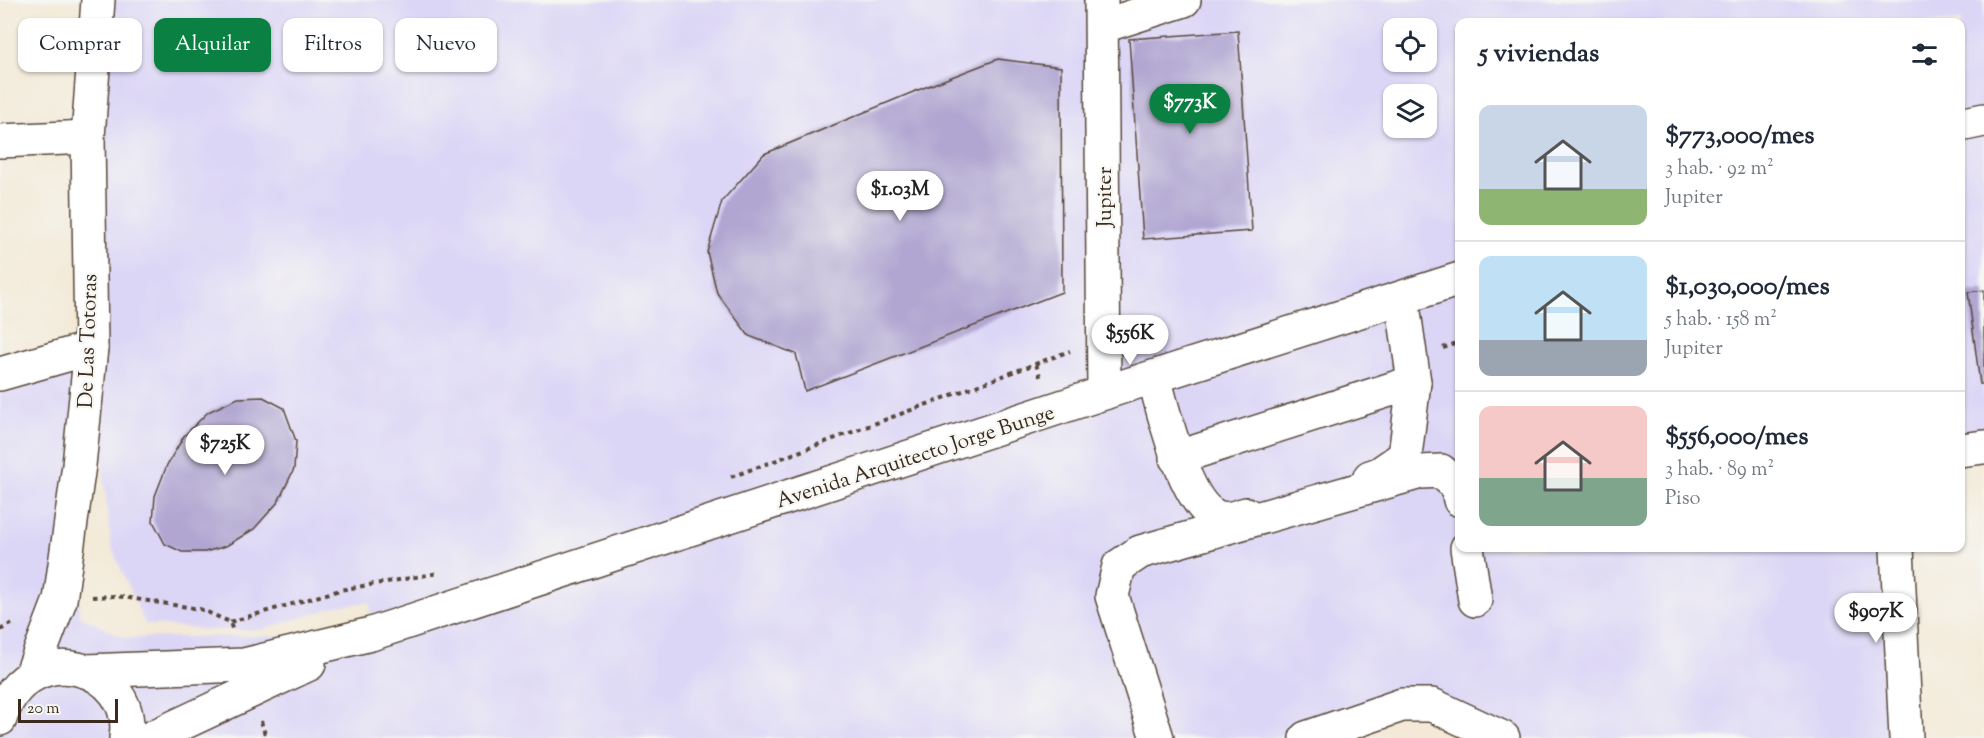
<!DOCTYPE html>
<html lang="es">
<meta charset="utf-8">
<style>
body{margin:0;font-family:"Sorts Mill Goudy",serif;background:#f6f6f7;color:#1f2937;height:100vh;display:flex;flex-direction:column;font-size:22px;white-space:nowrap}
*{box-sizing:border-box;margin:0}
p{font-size:20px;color:#747a83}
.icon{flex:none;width:33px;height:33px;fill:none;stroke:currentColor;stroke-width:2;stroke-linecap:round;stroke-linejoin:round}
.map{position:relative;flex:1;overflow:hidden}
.details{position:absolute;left:1455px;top:18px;width:510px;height:534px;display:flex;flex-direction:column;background:#fff;border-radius:12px;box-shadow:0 2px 4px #0004}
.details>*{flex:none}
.top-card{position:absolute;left:18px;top:18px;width:570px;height:54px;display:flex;gap:12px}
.buttons{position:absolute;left:1383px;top:18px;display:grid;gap:12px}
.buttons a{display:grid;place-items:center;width:54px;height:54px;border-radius:12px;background:#fff;box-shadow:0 2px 4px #0004;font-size:30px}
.scale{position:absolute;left:18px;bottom:15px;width:100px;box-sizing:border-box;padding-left:6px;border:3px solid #3b2a1e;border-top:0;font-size:16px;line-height:21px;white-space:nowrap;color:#3b2a1e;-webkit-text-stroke:4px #f6f6f2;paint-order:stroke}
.price{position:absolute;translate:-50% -51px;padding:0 14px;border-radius:21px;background:#fff;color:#222;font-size:20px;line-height:39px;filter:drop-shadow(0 2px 3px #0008)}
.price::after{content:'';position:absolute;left:50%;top:36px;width:18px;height:14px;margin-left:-9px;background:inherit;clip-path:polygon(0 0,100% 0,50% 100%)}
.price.on{background:#0b8043;color:#fff}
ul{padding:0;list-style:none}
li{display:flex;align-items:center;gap:18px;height:150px;padding:0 24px}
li+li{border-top:2px solid #e0e1e3}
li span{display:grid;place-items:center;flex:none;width:168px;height:120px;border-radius:12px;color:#555}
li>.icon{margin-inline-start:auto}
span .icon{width:72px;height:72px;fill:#fffc;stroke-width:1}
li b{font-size:26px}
h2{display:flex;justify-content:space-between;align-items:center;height:72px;padding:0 24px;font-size:26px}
.tag{padding:0 21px;border-radius:12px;background:#fff;box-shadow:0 2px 4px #0004;font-size:21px;line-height:54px}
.tag.on{background:#0b8043;color:#fff}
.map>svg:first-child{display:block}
.built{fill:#dcd6f6;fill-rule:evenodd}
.building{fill:#b0a6d1}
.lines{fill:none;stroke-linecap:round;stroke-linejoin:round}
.minor-casing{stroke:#57473a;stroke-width:36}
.major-casing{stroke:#57473a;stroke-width:36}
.path{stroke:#57473a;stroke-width:4;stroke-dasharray:4.5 4.5;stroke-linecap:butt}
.minor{stroke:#fff;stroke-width:33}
.major{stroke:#fff;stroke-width:33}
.labels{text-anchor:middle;stroke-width:4.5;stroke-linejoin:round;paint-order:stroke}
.street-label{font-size:21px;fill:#3b2a1e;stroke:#f6f6f2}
</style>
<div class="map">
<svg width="1984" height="738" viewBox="0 0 1984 738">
<rect width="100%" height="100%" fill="#f6f6f2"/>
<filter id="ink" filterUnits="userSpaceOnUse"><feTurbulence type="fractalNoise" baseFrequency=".0167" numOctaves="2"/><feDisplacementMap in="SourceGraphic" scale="12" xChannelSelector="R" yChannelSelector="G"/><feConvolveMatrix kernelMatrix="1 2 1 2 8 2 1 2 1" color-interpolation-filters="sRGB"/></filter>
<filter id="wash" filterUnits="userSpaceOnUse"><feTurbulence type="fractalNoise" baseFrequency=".008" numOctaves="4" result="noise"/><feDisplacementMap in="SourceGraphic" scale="24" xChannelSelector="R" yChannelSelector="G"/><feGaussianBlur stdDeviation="1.35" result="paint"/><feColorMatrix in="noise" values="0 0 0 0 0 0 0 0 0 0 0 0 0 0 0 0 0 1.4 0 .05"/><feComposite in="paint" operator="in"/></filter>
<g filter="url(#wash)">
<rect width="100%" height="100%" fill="#f3e9d6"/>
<path class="built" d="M103,0H1984V447L1961,450L1960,22H1460V548H1887L1904,738H1503L1431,705L1306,738H0V374L91,347ZM1394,28H1426V62H1394ZM1394,94H1426V128H1394ZM91,354L111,546L145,624L210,630H261L338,606L370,602L371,634L126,638L79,616Z"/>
<g id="blocks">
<g class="building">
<path d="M1238,31L1252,231L1143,239L1129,39Z"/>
<path d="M998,59L1061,67L1062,292L805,391L796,354L749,336L717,293L707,252L722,201L764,154L918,90Z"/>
<path d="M1984,290V384H1980L1968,292Z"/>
<path d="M263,397L284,408L296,441L294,469L278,502L254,529L226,546L205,552H182L165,544L153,521L155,496L167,465L184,436L208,412L238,398Z"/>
</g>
</g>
</g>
<g filter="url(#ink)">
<use href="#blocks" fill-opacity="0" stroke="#57473a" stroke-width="1.5"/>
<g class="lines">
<defs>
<g id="minor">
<path d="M1101,0L1104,393"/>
<path d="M1103,26L1184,0"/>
<path d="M0,141L88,137"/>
<path d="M0,374L91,348"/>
<path d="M1154,377C1163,410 1184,501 1215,516C1224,521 1237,517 1246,514"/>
<path d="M1960,450L1984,447"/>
<path d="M1176,458L1414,382"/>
<path d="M1370,477L1379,474L1405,456L1414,382L1402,298"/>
<path d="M1467,548L1475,600"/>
<path d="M31,676L60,600L79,465L91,348L88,137L98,0"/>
<path d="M1157,738L1112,596L1119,566L1140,552L1421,472L1441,471L1457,486L1460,500"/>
<path d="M1306,738L1402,705H1432L1503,738"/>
</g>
<g id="major">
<path d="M1960,125L1984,120"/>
<path d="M1897,548L1906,738"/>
<path d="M86,671L244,665L371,634L1134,383L1460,279"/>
<path d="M0,719C26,633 138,665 126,738"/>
<path d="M151,738L309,664"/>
</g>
</defs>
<use href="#minor" class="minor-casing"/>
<use href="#major" class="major-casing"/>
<g class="path">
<path d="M1443,348L1460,342"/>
<path d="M1036,364L1041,379"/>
<path d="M731,477L1070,351"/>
<path d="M92,597L116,596L200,609L230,622L233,632"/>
<path d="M230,622L340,590L439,573"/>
<path d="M0,630L15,622"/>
<path d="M261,721L266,738"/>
</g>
<use href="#minor" class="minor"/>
<use href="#major" class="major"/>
</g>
</g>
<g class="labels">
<g class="street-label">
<text transform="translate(1104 197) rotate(-90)" y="7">Jupiter</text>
<text transform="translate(87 341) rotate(-88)" y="7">De Las Totoras</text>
<text transform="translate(915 456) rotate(-18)" y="7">Avenida Arquitecto Jorge Bunge</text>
</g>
</g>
</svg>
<div class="buttons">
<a><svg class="icon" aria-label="locate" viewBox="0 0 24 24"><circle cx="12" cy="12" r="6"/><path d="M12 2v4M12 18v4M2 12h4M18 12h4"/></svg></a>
<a><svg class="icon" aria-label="layers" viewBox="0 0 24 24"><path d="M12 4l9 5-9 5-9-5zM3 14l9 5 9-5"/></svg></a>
</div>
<div class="scale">20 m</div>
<b class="price on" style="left:1190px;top:135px">$773K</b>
<b class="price" style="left:900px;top:222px">$1.03M</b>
<b class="price" style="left:1130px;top:366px">$556K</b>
<b class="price" style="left:225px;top:476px">$725K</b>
<b class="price" style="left:1876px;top:644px">$907K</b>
<div class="top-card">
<a class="tag">Comprar</a>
<a class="tag on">Alquilar</a>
<a class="tag">Filtros</a>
<a class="tag">Nuevo</a>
</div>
<section class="details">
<h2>5 viviendas<svg class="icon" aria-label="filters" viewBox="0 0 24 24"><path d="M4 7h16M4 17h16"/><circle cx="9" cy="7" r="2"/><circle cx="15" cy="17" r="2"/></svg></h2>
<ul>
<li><span style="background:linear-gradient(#c9d6e8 70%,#8fb573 0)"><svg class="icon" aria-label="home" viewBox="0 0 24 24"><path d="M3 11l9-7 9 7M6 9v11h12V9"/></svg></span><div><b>$773,000/mes</b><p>3 hab. · 92 m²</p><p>Jupiter</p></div></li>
<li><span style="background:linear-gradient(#bfe0f5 70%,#9aa5b1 0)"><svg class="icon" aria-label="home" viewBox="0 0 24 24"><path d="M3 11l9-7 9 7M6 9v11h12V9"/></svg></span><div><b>$1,030,000/mes</b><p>5 hab. · 158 m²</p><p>Jupiter</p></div></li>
<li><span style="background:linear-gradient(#f6c9c9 60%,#7fa58c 0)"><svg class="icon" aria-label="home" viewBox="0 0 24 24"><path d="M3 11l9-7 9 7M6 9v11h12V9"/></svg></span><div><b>$556,000/mes</b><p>3 hab. · 89 m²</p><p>Piso</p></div></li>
</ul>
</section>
</div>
